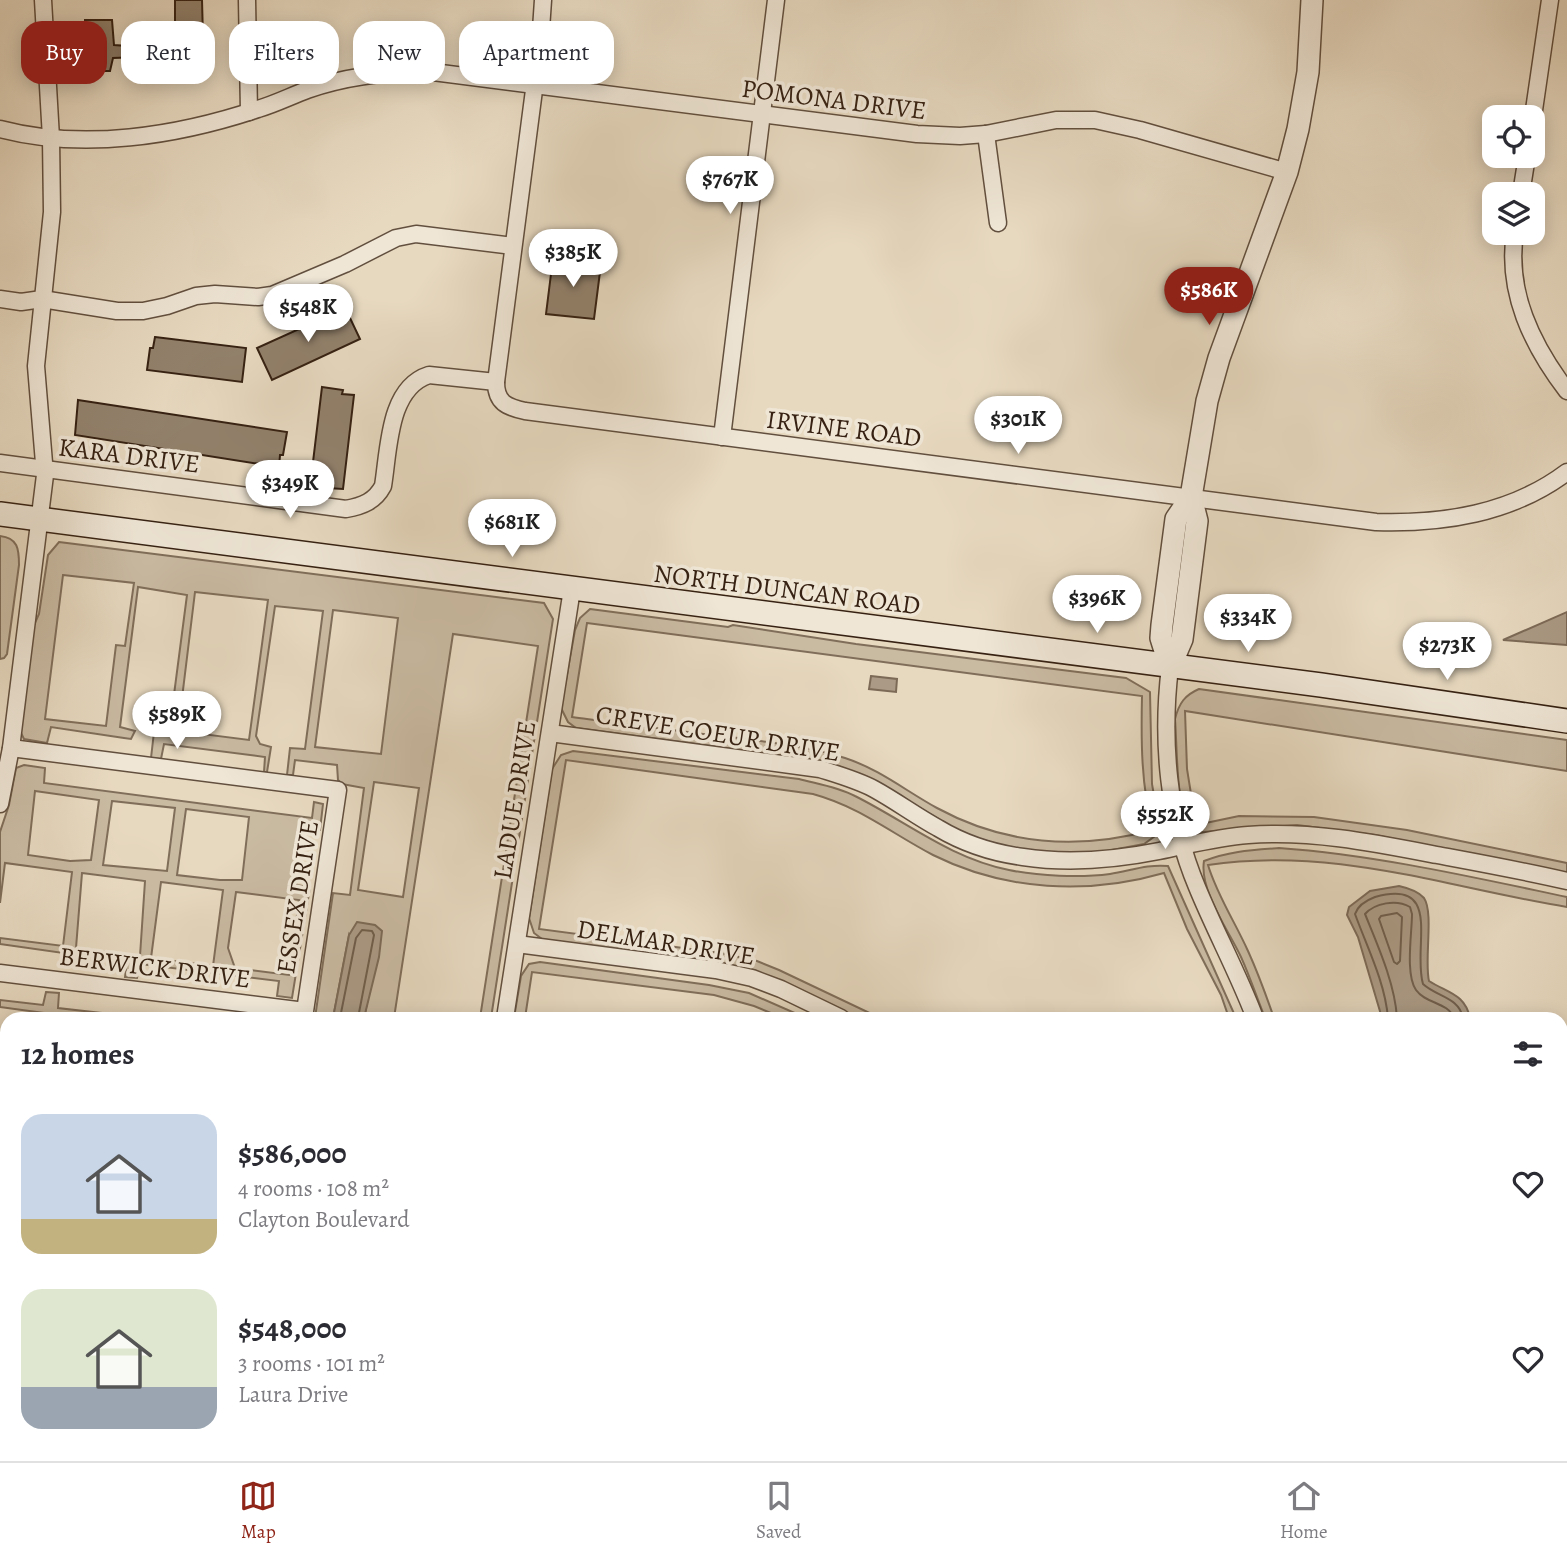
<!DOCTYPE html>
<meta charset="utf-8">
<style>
body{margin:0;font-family:Alegreya,serif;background:#f7f7f7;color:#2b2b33;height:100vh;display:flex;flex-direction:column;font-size:26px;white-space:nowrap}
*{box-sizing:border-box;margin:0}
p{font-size:23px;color:#7c7c81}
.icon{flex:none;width:38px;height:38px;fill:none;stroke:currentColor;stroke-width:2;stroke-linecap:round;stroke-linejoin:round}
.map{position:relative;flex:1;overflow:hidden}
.panel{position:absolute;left:0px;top:1012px;width:1568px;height:450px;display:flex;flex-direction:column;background:#fff;border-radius:21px 21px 0 0;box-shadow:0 4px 18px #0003}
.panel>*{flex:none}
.top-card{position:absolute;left:21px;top:21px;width:700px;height:63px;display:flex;gap:14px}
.controls{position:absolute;left:1482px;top:105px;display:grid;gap:14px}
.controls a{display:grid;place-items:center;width:63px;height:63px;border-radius:14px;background:#fff;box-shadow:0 4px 18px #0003;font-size:35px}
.price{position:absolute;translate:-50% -60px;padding:0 16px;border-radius:24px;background:#fff;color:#222;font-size:23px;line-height:46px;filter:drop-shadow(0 2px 4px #0008)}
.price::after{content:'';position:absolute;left:50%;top:42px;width:21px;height:16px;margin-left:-10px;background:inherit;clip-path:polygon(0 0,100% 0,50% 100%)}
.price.active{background:#8f2418;color:#fff}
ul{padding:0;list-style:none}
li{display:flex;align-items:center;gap:21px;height:175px;padding:0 21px}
li span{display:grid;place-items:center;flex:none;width:196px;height:140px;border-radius:21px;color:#555}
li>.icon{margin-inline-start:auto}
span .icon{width:84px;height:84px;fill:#fffc;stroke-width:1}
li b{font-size:30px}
h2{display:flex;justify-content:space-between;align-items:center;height:84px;padding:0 21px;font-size:30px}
.pill{padding:0 24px;border-radius:21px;background:#fff;box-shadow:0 4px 18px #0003;font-size:24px;line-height:63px}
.pill.active{background:#8f2418;color:#fff}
.dock{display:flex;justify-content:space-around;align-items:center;height:98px;border-top:2px solid #e1e1e2;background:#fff;font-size:19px;color:#7c7c81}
.dock a{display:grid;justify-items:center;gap:4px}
.dock .active{color:#8f2418}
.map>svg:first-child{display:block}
.green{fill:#c9baa2;stroke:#806e5a;stroke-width:2;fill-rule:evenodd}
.water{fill:#ab9a85;stroke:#7c6a57;stroke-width:2}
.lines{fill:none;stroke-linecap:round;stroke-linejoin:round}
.shore{stroke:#705e4c;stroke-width:2}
.building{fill:#92816c;stroke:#362112;stroke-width:2}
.minor-casing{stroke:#624f3e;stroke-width:19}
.tertiary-casing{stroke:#624f3e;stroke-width:24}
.secondary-casing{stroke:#362112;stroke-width:26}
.minor{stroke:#efe6d6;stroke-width:16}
.tertiary{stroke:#efe6d6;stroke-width:21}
.secondary{stroke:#efe6d6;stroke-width:23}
.labels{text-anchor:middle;stroke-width:7;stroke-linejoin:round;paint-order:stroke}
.street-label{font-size:26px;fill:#362112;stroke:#efe6d6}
</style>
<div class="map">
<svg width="1567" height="1461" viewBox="0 0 1567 1461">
<rect width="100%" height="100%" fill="#e7d9c0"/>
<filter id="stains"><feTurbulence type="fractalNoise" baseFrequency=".00286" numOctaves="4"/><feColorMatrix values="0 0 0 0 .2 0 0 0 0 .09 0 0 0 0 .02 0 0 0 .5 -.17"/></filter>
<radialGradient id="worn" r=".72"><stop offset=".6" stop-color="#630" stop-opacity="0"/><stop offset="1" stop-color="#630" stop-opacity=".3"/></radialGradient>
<g class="green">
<path d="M0,536C18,538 19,549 19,565L7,654L4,658L0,659Z"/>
<path d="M59,542L544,603L553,619L491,1018H480L538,646L453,634L394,1018H364L370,988L349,935L333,1018H315L333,893L350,895L364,788L342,784L338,780L337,765L295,760L293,775H287L290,748L305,749L323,611L275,606L256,736L260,744L271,747L267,772H264L265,757L164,744L161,759L151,758L154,732L169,733L187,595L138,587L120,727L135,731L131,739L124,738L51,727L47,743L24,739L20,731L34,625L39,614L48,555ZM63,575L134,583L125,646L116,645L106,726L45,719ZM195,592L268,600L249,740L178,731ZM333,610L398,618L381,754L315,747ZM374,782L419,788L403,897L358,890Z"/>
<path d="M590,609L728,627L733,625L856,644L1126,678L1150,692L1152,784L1159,825L1158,834L1144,844L1085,855L1025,852L966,835L874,781L841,767L810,759L576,728L568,722L561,708L575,630L580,618ZM587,623L1142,696C1141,740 1141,787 1153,830C1079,850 1005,845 937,808C906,791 879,769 845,758C808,746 768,742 730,737C677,731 625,724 572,717Z"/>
<path d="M1199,689L1567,740V771L1185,711L1187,769L1196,825L1239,816L1314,817L1407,830L1567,863V874L1375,835L1297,825L1203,832C1197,830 1193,829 1189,824C1176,807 1177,742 1175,719C1179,703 1185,695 1199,689Z"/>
<path d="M573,751L799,779C818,784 838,787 855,796C907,822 950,858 1009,870C1038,876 1080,878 1110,874C1130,871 1147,864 1168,866L1236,1018H1229L1221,995L1187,929L1164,873C1088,895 1005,891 933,855C891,833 860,807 813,794L566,760L539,929L721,953L757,961L779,970L880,1018H856L774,978L542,939L534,933L529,918L552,769L561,755Z"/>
<path d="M24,765L45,768L44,783L312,818L314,802L323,804L320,830L303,828L296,885L310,887L292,998L277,996L279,981L140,964L137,978L125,977L127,962L0,944V938L63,946L72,872L5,863L0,903V832L9,805L16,768ZM35,791L99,800L91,860L70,861L28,855ZM112,801L175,808L167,871L103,865ZM186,809L249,817L242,880H220L177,875ZM82,873L145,881L140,956L76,948ZM161,882L223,890L213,966L151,958ZM236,892L299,900L289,975L235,968L228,948Z"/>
<path d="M1279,848C1376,855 1472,877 1567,897V907C1444,887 1335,846 1208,865C1217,895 1235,922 1248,951C1258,973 1266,995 1274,1018H1265C1257,998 1250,977 1241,957C1229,931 1199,890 1204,861C1229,851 1252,850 1279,848Z"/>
<path d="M540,962L709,985L749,993L806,1018H783L754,1006L714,995L532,972L525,1018H514L521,976L529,964Z"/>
<path d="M46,992L59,993L58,1008L146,1018H81L0,1007V1000L43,1005Z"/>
<path d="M7,1206V1258L0,1302C0,1275 0,1230 7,1206Z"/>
<path d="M546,1454H1195L1192,1461H545Z"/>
</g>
<g class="water">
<path d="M1567,612V645L1503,640Z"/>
<path d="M871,676L897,679L896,692L869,689Z"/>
<path d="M1399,886C1408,888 1418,891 1424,898C1434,913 1424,960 1429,981C1448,993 1465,994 1470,1018H1382L1358,937L1347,915L1349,907L1370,891Z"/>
<path d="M357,922L375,925L382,931L379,957L364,1018H333L349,935Z"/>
</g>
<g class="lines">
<g class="shore">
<path d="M1397,913L1402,917L1400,961L1397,964L1394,962L1379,919L1381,916Z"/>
<path d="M340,1018L356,938L362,930L372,931L374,935L358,1018"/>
<path d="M1388,1018C1385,982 1367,947 1355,914C1358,905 1367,900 1375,897C1444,878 1412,947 1423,984C1437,997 1459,997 1463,1018"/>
<path d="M1397,1018C1395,984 1378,946 1365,914C1375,903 1396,899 1410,907L1412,914C1412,933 1405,974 1416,990C1426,1004 1448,1002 1454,1018"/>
</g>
</g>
<g class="building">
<path d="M175,0H202L204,76L177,77L175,75Z"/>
<path d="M85,20H112L114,45L141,47V57L113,58L110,71H84Z"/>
<path d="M553,258L601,264L594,319L546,314Z"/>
<path d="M343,309L347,319L350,318L360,339L272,380L257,348Z"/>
<path d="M155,337L246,348L242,382L147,370L150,348H153Z"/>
<path d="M322,387L343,390L342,394L354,395L343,489L310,487Z"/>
<path d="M78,400L287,432L283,455H280L279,467L75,435Z"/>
</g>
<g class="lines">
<defs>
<g id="minor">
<path d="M247,0L249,112"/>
<path d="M543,0L540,44L496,382C496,403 507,407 525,411L1376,522C1443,524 1511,514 1567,472"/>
<path d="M1533,117L1550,0"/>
<path d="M0,129C83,151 177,136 258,109C275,104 291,96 307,90C348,76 391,71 433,72L917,134L960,136L986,134L1056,120H1095L1140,130L1287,172"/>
<path d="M986,134L998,223"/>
<path d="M1521,194L1527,156"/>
<path d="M1515,233C1506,292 1532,345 1567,391"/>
<path d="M0,299L21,302L42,299L117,311H143L167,306L196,296L215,294L258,297L272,295L345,264L396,238L416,234L513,246"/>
<path d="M722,437L776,0"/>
<path d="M0,463L346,509C363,506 375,501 383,486C389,450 388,388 429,375L496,382"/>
<path d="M1170,667C1161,741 1168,818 1197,887C1215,931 1238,973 1255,1018"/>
<path d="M550,733L820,769C839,775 857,780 874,789C896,801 916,816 938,828C963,843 993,853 1023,857C1069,864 1114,860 1159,851C1189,845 1218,837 1248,835C1311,830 1375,843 1437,855C1480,863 1524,871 1567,881"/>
<path d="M0,804L11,748L45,475L36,366L52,212L51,138L43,0"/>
<path d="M517,944L716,970L752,978L781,989L841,1018"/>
<path d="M0,973L305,1011L338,790L11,748"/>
<path d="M505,1018L572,589"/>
<path d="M1561,1168L1567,1156"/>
<path d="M0,1181L7,1182"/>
<path d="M202,1461L203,1454"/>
<path d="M436,1461L437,1454"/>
<path d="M1209,1461L1212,1454"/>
<path d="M1487,1461V1454"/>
</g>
<g id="tertiary">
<path d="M1170,667L1182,639L1197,521L1191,497L1207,401L1219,358L1287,172L1298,129L1308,72L1312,0"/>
<path d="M1170,667L1161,638L1162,625L1176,519L1191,497"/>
</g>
<path id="secondary" d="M0,514L1321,685L1567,721"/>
</defs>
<use href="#minor" class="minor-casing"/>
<use href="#tertiary" class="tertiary-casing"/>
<use href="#secondary" class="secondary-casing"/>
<use href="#minor" class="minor"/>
<use href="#tertiary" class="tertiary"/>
<use href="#secondary" class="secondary"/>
</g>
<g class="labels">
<g class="street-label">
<text transform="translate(834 99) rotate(7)" y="9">POMONA DRIVE</text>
<text transform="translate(844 428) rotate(7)" y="9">IRVINE ROAD</text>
<text transform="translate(129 455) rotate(7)" y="9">KARA DRIVE</text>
<text transform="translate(787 589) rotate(7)" y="9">NORTH DUNCAN ROAD</text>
<text transform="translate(718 733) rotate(9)" y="9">CREVE COEUR DRIVE</text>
<text transform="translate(514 800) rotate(-81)" y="9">LADUE DRIVE</text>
<text transform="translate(297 897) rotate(-81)" y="9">ESSEX DRIVE</text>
<text transform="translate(666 942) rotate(9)" y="9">DELMAR DRIVE</text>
<text transform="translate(155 967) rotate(7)" y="9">BERWICK DRIVE</text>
</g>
</g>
<rect width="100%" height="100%" filter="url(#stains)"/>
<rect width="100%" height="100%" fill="url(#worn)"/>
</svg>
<div class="controls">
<a><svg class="icon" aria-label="locate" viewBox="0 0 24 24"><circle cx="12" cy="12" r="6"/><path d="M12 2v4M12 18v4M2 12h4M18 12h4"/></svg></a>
<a><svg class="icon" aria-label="layers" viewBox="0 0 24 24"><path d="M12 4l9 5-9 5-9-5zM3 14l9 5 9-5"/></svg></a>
</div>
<b class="price" style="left:730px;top:216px">$767K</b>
<b class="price" style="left:573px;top:289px">$385K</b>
<b class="price active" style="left:1209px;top:327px">$586K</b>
<b class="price" style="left:308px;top:344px">$548K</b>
<b class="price" style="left:1018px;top:456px">$301K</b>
<b class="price" style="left:290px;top:520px">$349K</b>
<b class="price" style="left:512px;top:559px">$681K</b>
<b class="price" style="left:1097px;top:635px">$396K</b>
<b class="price" style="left:1248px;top:654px">$334K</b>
<b class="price" style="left:1447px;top:682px">$273K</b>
<b class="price" style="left:177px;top:751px">$589K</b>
<b class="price" style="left:1165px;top:851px">$552K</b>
<div class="top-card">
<a class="pill active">Buy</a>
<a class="pill">Rent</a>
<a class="pill">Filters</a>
<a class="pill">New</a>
<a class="pill">Apartment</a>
</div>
<section class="panel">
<h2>12 homes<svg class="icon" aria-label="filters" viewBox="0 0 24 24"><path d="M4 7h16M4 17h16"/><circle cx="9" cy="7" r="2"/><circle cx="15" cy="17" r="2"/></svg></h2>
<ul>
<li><span style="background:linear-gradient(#c9d6e8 75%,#c2b280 0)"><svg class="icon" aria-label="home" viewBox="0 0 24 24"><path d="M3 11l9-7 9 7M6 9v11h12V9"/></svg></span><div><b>$586,000</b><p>4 rooms · 108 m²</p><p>Clayton Boulevard</p></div><svg class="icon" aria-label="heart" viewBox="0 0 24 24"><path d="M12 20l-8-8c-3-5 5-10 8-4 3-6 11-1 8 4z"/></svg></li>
<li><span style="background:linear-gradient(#dfe7d0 70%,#9aa5b1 0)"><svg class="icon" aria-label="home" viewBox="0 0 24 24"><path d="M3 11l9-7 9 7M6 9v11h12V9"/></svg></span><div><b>$548,000</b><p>3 rooms · 101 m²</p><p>Laura Drive</p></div><svg class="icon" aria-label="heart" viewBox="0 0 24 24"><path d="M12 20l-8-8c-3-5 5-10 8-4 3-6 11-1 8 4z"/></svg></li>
</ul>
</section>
</div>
<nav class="dock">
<a class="active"><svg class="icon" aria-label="map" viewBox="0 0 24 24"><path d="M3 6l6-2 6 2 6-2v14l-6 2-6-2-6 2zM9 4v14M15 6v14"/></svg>Map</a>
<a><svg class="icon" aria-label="saved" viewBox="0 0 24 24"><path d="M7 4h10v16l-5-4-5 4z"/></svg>Saved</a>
<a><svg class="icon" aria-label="home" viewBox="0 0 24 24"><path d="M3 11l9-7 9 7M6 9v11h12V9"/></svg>Home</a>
</nav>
